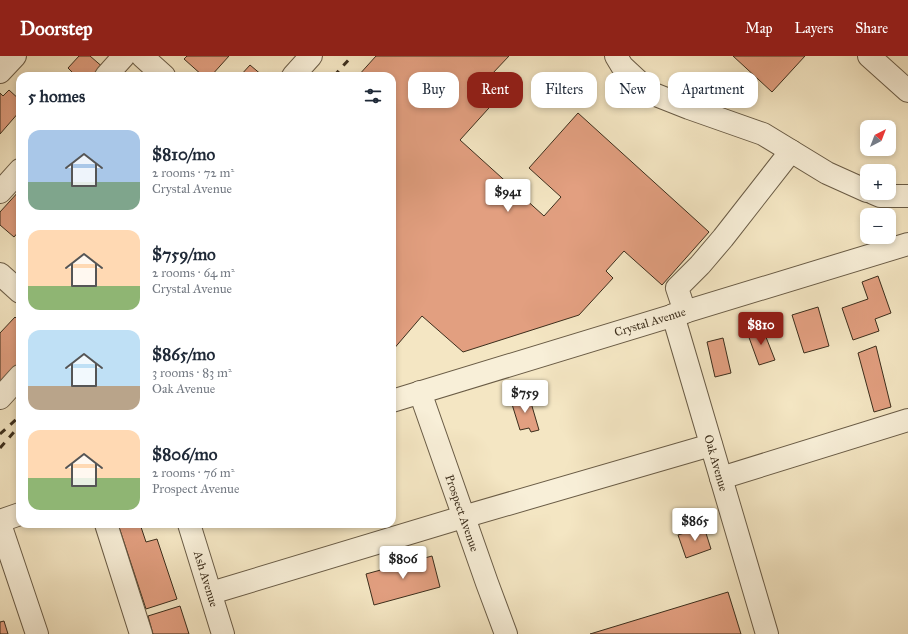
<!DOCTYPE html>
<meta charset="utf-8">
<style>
body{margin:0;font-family:"IM FELL Great Primer",serif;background:#f2f2f3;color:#1f2937;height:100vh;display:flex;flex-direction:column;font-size:15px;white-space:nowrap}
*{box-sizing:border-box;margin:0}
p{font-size:13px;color:#747a83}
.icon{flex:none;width:22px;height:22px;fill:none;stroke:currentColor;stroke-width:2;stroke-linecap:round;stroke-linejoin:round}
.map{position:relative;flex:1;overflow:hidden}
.drawer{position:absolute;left:16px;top:16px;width:380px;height:456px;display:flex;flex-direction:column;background:#fff;border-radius:12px;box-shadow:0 2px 6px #0003}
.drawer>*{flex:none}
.top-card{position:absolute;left:408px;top:16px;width:380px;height:36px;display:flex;gap:8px}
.needle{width:26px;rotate:42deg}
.fabs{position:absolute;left:860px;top:64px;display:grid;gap:8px}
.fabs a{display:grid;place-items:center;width:36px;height:36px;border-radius:8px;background:#fff;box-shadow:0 2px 6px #0003;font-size:20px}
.price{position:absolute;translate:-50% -34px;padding:0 9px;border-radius:4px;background:#fff;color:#222;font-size:13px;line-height:26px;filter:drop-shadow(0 1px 2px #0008)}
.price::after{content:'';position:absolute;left:50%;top:24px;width:12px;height:9px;margin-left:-6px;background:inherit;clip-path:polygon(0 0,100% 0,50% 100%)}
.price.current{background:#8f2418;color:#fff}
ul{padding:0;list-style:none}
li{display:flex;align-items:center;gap:12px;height:100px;padding:0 12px}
li span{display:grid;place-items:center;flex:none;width:112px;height:80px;border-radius:12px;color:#555}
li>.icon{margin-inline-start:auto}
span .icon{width:48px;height:48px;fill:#fffc;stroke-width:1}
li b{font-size:17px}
h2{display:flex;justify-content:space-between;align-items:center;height:48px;padding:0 12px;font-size:17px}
.tag{padding:0 14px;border-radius:12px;background:#fff;box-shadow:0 2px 6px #0003;font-size:14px;line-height:36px}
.tag.current{background:#8f2418;color:#fff}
header{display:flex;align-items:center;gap:24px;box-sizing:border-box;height:56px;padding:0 20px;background:#8f2418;color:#fff}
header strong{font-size:19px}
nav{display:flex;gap:22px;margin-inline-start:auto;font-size:14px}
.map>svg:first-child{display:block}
.building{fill:#e29f80;stroke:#3c2e1c}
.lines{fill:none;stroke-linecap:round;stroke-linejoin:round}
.minor-casing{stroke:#6a5c46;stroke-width:24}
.minor{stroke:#f8efd8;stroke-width:22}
.rail{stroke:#3c2e1c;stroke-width:3;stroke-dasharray:7 7;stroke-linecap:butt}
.labels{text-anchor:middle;stroke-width:3;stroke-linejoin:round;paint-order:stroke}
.street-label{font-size:12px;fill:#3c2e1c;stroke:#f8efd8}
</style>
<header>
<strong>Doorstep</strong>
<nav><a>Map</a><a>Layers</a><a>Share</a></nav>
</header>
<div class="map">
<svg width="908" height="578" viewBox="0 0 908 578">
<rect width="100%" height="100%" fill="#f4e6c3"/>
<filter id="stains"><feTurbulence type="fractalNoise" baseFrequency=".005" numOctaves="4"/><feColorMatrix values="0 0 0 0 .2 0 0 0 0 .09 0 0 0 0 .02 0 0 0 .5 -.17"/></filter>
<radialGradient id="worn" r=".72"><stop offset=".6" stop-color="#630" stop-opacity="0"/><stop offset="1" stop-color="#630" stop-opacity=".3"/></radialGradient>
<g class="building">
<path d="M79,0H90L105,13L99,20H76L68,12Z"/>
<path d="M187,0H229L211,20H203L184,3Z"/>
<path d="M376,0H509L492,18L507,32L460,84L544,160L561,141L529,112L578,57L709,176L662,229L624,195L606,215L613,222L579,259L463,296L422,260L392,295V20H358Z"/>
<path d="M733,0H805L772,36Z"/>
<path d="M250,9L263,20H240Z"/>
<path d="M9,34L20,44V55L0,78V37L3,40Z"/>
<path d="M20,134V174L14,181L0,169V156Z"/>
<path d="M878,220L891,257L875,263L879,275L853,284L842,252L868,243L862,226Z"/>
<path d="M818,251L829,290L804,297L792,259Z"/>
<path d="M15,261L20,266V305L0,327V277Z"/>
<path d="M762,271L775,304L759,309L747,276Z"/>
<path d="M723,282L731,317L715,321L707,286Z"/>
<path d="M876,290L891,351L874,356L858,297Z"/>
<path d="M529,340L539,374L531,376L529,372L520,374L511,345Z"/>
<path d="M118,468H140L146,486L157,483L177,543L146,553Z"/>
<path d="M704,471L711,493L686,502L678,479Z"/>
<path d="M432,500L440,531L374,549L366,518Z"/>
<path d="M728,536L741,578H590Z"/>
<path d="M180,550L189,578H153L148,560Z"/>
<path d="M4,565L8,578H0V566Z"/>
</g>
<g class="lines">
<defs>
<g id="minor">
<path d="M142,0L164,20"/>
<path d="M616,0L622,10L651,37L689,52L763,78L827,117L867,135"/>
<path d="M869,0L908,35"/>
<path d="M0,16L15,0"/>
<path d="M106,20L124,0"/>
<path d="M293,20L311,0"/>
<path d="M0,136L20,114"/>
<path d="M873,137L880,140H908"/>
<path d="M0,218L20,236"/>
<path d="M685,256L677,232L700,209L723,182L791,95"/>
<path d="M673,259L767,578"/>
<path d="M420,336L487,527L506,578"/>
<path d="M0,342L20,320"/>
<path d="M392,345L908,188"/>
<path d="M721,422L908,364"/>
<path d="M0,465L20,458"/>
<path d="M0,468L37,578"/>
<path d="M106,468L141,578"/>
<path d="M189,468L223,578"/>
<path d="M211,537L463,461L711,389"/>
</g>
</defs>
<use href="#minor" class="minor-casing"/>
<use href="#minor" class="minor"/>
<g class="rail">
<path d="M334,20L352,0"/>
<path d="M0,378L20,360"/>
<path d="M0,392L20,369"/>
</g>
</g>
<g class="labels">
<g class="street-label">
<text transform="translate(650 266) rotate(-17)" y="4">Crystal Avenue</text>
<text transform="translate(716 407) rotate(74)" y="4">Oak Avenue</text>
<text transform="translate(462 457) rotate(71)" y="4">Prospect Avenue</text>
<text transform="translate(206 523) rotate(73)" y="4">Ash Avenue</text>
</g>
</g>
<rect width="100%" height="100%" filter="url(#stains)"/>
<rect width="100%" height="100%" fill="url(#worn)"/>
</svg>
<div class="fabs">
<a><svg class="needle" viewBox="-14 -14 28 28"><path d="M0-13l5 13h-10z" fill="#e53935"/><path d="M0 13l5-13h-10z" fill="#747a83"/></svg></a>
<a>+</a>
<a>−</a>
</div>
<b class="price" style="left:508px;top:157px">$941</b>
<b class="price current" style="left:761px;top:290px">$810</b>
<b class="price" style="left:525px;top:358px">$759</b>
<b class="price" style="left:695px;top:486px">$865</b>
<b class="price" style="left:403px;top:524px">$806</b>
<div class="top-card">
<a class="tag">Buy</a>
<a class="tag current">Rent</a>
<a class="tag">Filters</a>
<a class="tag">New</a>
<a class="tag">Apartment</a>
</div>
<section class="drawer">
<h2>5 homes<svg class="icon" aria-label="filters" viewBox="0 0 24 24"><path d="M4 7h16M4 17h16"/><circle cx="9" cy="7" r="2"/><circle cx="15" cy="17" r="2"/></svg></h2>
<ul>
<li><span style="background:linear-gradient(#a9c7e8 65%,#7fa58c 0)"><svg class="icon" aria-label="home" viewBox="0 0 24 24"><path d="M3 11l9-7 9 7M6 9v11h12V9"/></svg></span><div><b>$810/mo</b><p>2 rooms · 72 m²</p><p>Crystal Avenue</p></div></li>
<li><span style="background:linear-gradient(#ffd9b3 70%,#8fb573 0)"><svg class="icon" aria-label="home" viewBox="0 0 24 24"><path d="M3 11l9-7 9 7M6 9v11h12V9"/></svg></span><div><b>$759/mo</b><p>2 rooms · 64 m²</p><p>Crystal Avenue</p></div></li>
<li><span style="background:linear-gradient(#bfe0f5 70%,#b9a48a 0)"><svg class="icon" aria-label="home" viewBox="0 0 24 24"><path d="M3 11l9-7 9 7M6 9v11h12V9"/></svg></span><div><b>$865/mo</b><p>3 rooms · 83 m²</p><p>Oak Avenue</p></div></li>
<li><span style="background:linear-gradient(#ffd9b3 60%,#8fb573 0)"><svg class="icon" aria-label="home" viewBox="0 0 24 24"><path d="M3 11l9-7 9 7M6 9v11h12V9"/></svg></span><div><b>$806/mo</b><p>2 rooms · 76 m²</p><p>Prospect Avenue</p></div></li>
</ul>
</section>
</div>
